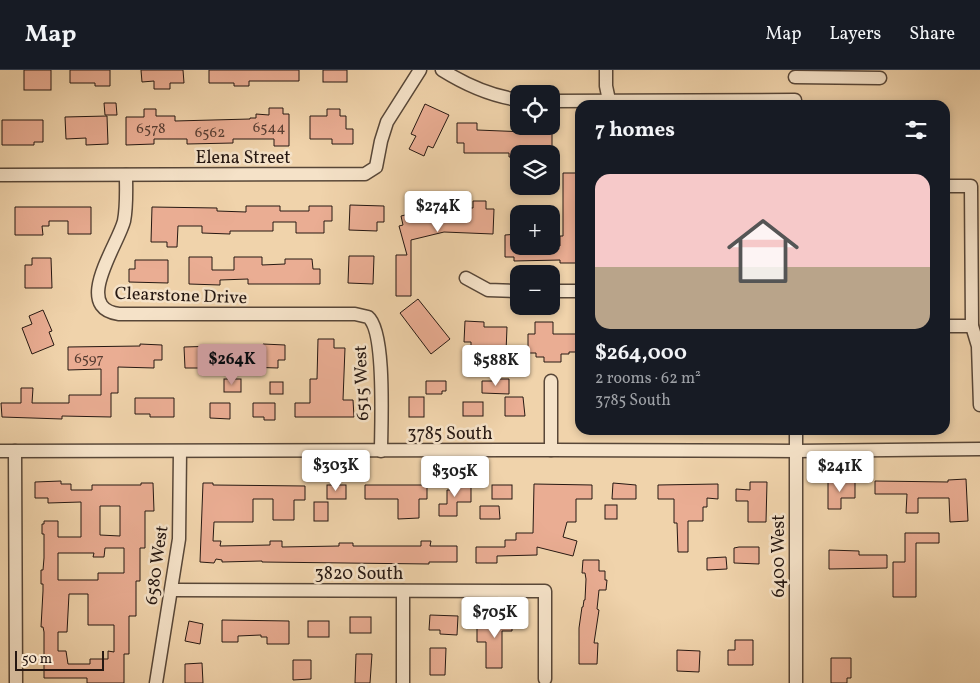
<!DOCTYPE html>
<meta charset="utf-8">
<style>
body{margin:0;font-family:Vollkorn,serif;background:#20242c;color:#f1f3f6;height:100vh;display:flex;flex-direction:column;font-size:19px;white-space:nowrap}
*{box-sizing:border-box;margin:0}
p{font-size:16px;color:#9ea1a6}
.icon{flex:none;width:28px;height:28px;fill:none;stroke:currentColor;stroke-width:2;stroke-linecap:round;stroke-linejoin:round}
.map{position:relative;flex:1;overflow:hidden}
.side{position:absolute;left:575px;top:30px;width:375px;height:335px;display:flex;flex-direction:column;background:#171b24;border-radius:15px;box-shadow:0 2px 8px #0003}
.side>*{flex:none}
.fabs{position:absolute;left:510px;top:15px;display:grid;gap:10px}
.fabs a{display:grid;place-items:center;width:50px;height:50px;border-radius:10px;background:#171b24;box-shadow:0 2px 8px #0003;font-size:25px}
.scale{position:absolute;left:15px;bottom:12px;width:89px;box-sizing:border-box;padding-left:5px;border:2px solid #261812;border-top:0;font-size:14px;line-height:18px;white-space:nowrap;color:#261812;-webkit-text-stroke:4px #f5e2c8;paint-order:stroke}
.price{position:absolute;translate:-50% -42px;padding:0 11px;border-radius:5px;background:#fff;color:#222;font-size:16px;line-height:32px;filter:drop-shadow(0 1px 2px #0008)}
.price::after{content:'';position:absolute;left:50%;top:30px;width:15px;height:11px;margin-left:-8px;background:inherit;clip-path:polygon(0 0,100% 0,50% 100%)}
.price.on{background:#c59692;color:#111}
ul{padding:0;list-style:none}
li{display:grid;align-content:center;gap:10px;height:265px;padding:0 20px}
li+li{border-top:1px solid #363941}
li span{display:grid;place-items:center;height:155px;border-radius:15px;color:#555}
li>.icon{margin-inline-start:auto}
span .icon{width:90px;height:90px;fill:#fffc;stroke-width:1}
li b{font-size:21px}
h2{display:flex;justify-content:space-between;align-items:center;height:60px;padding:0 20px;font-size:21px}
header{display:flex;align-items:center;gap:30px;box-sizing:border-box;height:70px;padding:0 25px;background:#171b24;border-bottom:1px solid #363941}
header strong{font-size:24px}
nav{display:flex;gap:28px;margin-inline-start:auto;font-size:18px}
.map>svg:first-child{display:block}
.building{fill:#eaad93;stroke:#261812;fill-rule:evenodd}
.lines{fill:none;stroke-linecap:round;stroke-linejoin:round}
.minor-casing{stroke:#584738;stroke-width:15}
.minor{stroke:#f5e2c8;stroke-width:12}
.labels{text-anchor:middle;stroke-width:5;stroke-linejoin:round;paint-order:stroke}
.number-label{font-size:15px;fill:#573d32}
.street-label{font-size:18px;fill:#261812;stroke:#f5e2c8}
</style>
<header>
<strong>Map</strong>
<nav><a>Map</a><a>Layers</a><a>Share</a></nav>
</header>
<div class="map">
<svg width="980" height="613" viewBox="0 0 980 613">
<rect width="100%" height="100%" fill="#f0d3ab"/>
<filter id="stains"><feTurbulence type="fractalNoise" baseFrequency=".004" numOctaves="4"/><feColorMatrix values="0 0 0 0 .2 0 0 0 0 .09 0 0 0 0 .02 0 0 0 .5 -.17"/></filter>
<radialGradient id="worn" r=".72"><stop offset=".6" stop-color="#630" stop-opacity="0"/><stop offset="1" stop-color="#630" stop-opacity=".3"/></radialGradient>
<g class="building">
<rect x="24" y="0" width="27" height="20"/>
<path d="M70,0H110V16H95V13H70Z"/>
<path d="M141,0H183L184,13H170V19H154V11L142,12Z"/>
<path d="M209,0H299V11H249V16H234V13H209Z"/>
<rect x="323" y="0" width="24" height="12"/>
<path d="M104,33H116L117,45H105Z"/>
<path d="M425,34L449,45L433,78L428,76L424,86L409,79L416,66L411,64Z"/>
<path d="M269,38H283V44H289V76H274V69H233V73L187,74V69H154V74L126,75V47H144V39H156V46H175V51L250,49V48H256V44L269,45Z"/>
<path d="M327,39H340V46H346V59H353V74H332V69H310V46H327Z"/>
<path d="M107,46L108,74L86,75V68L66,69L65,47Z"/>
<path d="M2,50H43V72H34V75H2Z"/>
<path d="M457,53H477V60L552,63V84H519V87H509V83H464V73H457Z"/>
<path d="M563,103H580V193H560V190L514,191V187H505V165L519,164V176H560V166H563Z"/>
<path d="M473,131H486V139H494L493,164L444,162L411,170V226H396V185H407L399,156L403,155L401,146L438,137L473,138Z"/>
<path d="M350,135L384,136V152H377V161L349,160Z"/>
<path d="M246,136H280V141H309V136H332V151H324V163H296V152H273V161H230V164L202,163V156H178L177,177H167V172H151L152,137L217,138V141L246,142Z"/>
<path d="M15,137H91V164H68V151H49V156H42L43,165H15Z"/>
<path d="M349,186H374L373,214L348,213Z"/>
<path d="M189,187H212V200H234V187H262V195L285,194V189H312L313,199H320V214H248V209L220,210V215L189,214Z"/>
<path d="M32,188H51L52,218H25V195H32Z"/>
<path d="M135,190H168V213L129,212V199H135Z"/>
<path d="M418,229L450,269L431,284L400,243Z"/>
<path d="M43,240L52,261L49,262L54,275L32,284L22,258L32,254L29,246Z"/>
<path d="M465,251L484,252V257H507L506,282L487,281L486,288H476V281H471V272H464Z"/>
<path d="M535,252H553V264H580V282H569V284H561V292H544V287H536V283H528V264H535Z"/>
<path d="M318,269H334V278H345L343,330H353L354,347H295V333H310V309H317Z"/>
<path d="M140,274L162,275V290H154V298L118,297V323H111V347L62,346V349L2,347L1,333H21V318H33L32,333H69V325H101V299L68,300V277L140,276Z"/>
<path d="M263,274L285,275V290H278V298L245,297V276H263Z"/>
<path d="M218,276L219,298H185L184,277Z"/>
<rect x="224" y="309" width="17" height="13"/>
<path d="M495,309H509V324L482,323V311H495Z"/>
<path d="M426,311H446V321H442V324H426Z"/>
<rect x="270" y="312" width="13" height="12"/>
<rect x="409" y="327" width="15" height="20"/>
<path d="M505,327H523L525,346H505Z"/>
<path d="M135,328H174V347H150V344H135Z"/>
<rect x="463" y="332" width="20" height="14"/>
<path d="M210,333H230V349L210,348Z"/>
<path d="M253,333H275V350H264V347H253Z"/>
<path d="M966,409L968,451L950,452L949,428H918V443H906L907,424H875V411L948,412V410Z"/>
<path d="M61,411V414H71V420H92V415H141V413H153L154,441H145V478H140V511H136V546H129V584H124V613H87V608H44V562L43,557H41L43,521V514H41V500H43L44,488V464H42V454H44V451H58V467H81V432L48,433V428H35V412ZM100,436H120V466L100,465ZM105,478H124V503H98V510H58V483H94L93,487H104ZM69,524H88V555H114V582L108,581V589H90V594H68L66,581H58V562H67Z"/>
<path d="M450,411H462V414H471V432H457V446H439V434H447V420H450Z"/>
<path d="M828,411H855V428H841V439H828Z"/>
<path d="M750,412H767L766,452H748V431H736V419L750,420Z"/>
<path d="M203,413H213V415L305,416V430H294V450H273V429H253V452H214L213,471H221L220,476L270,475V471H282V477L339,476V473H353V476H421V471H431L430,476H457V492H429V494L262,492V491L222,492V490L216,489L214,493L200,492Z"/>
<path d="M613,413L636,415V429H612Z"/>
<path d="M534,414L592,415V429H576V452H567L563,467L577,471L573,486L537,477V485L497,486V493H476V477H505V470H516V463H533Z"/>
<path d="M718,414V429L707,428V437H703V451H688V482H678L677,453H674V429H658V415Z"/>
<rect x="327" y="415" width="19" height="14"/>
<path d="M365,415H427V429H419V448L398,449V429H365Z"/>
<rect x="492" y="415" width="20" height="14"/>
<rect x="314" y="432" width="14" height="19"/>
<rect x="605" y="435" width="12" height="14"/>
<path d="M480,436H499L500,449H480Z"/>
<path d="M905,463H939V473H916V527H893V492H905Z"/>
<path d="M739,477H759V494L734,493V478Z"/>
<path d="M829,480L859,481V485H887V498L829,499Z"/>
<path d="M726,487L727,499L707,500V488Z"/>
<path d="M583,490H599V501H605V510H607L606,520H599L597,539L599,540L594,573H598L597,594H579V558L582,537H583L584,530H585L586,509L585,503H582Z"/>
<path d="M430,545L458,546L457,565L440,564V560H429Z"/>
<path d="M492,545H512V561H502V598H486V572H477V557H492Z"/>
<rect x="350" y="547" width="21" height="16"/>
<path d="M222,550L289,551V574H267V567H261V565L238,566V572H222Z"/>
<path d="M189,551L203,554L200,574L185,571Z"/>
<rect x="308" y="551" width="21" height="16"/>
<path d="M735,570H753V595H728V580H735Z"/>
<path d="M430,578H446L445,605H430Z"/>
<path d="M677,580L700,581L699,602L677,601Z"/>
<path d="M356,584H372L370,613H355Z"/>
<path d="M831,588H851V608H847V613H831Z"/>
<path d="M293,590H311V609L293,610Z"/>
<path d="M202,593L203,613H185V594Z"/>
</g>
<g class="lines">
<defs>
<g id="minor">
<path d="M442,0C466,15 490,26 519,30"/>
<path d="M606,0V16L610,35"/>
<path d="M795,7L880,8"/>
<path d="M551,31L795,30"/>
<path d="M0,105L365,104L376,97L381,71L387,52L420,0"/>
<path d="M126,105C126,120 127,136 124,151C118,175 72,238 119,244H355L368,247C386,261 381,356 381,381"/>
<path d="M945,116H971L972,256H945"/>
<path d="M466,208L488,220L519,221"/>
<path d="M551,221H580"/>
<path d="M972,256L978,276L980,335"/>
<path d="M551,311V380"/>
<path d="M796,360V613"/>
<path d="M0,381L551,380L796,381L980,379"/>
<path d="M15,381L16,613"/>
<path d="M172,520L545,521V609"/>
<path d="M403,521V613"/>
<path d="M156,613L179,469L180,382"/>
</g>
</defs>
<use href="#minor" class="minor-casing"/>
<use href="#minor" class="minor"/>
</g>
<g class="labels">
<g class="number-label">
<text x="269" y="62">6544</text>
<text x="151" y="63">6578</text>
<text x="210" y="67">6562</text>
<text x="89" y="293">6597</text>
</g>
<g class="street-label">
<text x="243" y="93">Elena Street</text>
<text transform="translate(181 225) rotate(2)" y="6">Clearstone Drive</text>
<text transform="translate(361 313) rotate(-92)" y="6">6515 West</text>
<text x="450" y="369">3785 South</text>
<text transform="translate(778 486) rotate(-90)" y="6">6400 West</text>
<text transform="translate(156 495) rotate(-82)" y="6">6580 West</text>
<text x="359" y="509">3820 South</text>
</g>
</g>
<rect width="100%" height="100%" filter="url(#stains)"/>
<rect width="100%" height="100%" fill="url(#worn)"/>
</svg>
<div class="fabs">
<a><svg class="icon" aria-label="locate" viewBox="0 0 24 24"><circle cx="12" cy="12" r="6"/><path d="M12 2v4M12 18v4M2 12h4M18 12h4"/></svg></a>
<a><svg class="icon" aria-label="layers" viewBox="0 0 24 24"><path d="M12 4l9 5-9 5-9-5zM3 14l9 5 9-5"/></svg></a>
<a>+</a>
<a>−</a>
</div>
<div class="scale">50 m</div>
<b class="price" style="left:438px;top:163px">$274K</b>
<b class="price on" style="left:232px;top:316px">$264K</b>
<b class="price" style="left:496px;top:317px">$588K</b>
<b class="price" style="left:336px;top:422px">$303K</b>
<b class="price" style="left:840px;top:423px">$241K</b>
<b class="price" style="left:455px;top:428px">$305K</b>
<b class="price" style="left:495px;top:569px">$705K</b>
<section class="side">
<h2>7 homes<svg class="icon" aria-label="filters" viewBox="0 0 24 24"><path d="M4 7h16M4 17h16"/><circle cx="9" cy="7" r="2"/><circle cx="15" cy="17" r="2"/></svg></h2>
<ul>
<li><span style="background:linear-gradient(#f6c9c9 60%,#b9a48a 0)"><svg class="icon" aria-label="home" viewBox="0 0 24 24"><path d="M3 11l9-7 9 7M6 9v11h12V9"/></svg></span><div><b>$264,000</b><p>2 rooms · 62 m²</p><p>3785 South</p></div></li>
</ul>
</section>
</div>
